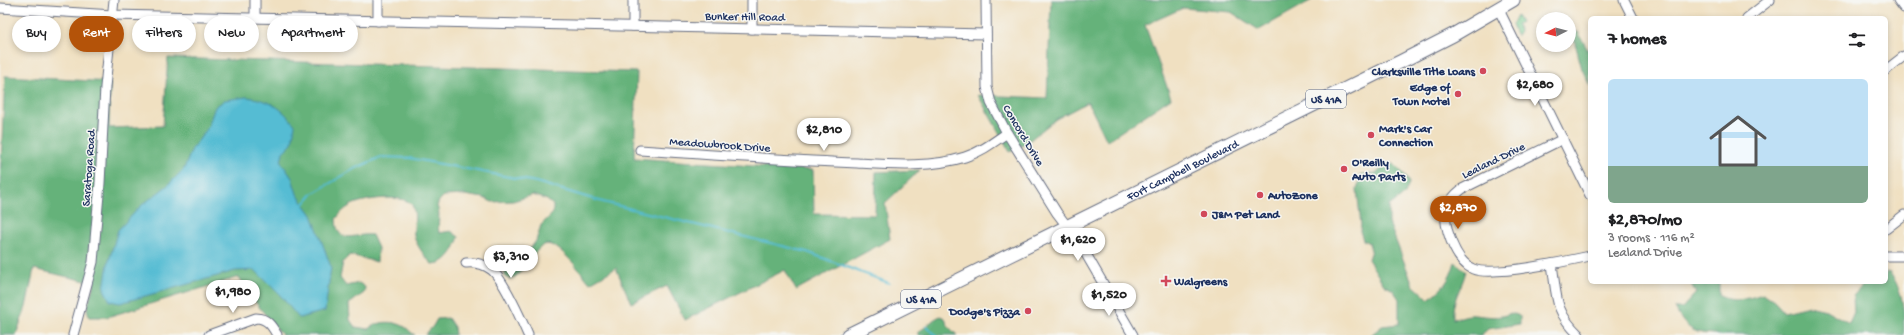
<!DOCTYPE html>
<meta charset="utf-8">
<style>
body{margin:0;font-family:"Gochi Hand",sans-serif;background:#f6f6f6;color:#202124;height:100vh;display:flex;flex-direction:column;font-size:15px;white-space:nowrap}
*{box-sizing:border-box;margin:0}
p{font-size:13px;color:#757577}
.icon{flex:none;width:22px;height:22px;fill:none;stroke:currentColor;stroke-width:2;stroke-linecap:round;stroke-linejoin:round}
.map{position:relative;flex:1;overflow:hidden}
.details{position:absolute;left:1588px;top:16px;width:300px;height:268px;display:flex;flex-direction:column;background:#fff;border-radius:6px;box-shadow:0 2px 6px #0003}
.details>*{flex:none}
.hud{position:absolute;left:12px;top:16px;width:380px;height:36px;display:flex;gap:8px}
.needle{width:26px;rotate:264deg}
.fabs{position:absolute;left:1536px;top:12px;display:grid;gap:8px}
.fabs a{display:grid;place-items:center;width:40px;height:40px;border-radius:50%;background:#fff;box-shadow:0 2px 6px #0003;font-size:20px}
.price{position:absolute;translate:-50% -34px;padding:0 9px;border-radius:14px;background:#fff;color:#222;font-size:13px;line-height:26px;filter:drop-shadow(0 1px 2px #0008)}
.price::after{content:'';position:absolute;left:50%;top:24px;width:12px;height:9px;margin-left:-6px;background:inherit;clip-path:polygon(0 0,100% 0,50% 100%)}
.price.current{background:#b45309;color:#fff}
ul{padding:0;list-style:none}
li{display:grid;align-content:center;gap:8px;height:212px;padding:0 20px}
li span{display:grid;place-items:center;height:124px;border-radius:6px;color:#555}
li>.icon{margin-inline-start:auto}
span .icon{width:72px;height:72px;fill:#fffc;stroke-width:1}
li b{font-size:17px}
h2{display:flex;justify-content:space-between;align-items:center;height:48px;padding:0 20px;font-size:17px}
.pill{padding:0 14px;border-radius:18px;background:#fff;box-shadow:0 2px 6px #0003;font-size:14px;line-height:36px}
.pill.current{background:#b45309;color:#fff}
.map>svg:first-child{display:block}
.green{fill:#7ccf90;stroke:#4c7f77}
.forest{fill:#65b27a;stroke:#40706c}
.water{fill:#55bcd3;stroke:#387698}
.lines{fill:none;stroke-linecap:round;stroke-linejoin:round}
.stream{stroke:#55bcd3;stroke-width:2}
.minor-casing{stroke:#666d81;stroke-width:11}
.highway-casing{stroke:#666d81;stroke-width:15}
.minor{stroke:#fff;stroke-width:9}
.highway{stroke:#fff;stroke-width:13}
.poi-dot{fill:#d1495b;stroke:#f6f6f2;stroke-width:1.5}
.labels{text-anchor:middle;stroke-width:3;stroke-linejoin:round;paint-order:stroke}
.shield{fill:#f6f6f2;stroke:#5d6b8a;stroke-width:1}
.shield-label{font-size:11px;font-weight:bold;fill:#1b2f5e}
.street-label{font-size:12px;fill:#1b2f5e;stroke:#f6f6f2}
.poi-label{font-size:12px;font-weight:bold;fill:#1b2f5e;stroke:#f6f6f2;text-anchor:start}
</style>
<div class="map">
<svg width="1904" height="335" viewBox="0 0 1904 335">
<rect width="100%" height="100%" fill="#f6f6f2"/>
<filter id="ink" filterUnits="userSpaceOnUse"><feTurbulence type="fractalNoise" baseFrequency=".025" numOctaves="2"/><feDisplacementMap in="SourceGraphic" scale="8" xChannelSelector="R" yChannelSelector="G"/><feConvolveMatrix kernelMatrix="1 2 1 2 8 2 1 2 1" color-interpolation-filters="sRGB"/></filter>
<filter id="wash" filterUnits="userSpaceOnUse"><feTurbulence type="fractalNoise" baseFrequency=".012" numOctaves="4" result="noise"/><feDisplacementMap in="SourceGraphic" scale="16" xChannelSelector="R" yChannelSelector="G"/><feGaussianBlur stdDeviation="0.9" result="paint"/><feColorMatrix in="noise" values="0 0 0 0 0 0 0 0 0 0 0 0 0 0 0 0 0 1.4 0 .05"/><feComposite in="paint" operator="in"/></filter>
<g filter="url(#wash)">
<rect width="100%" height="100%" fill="#f0e0c1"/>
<path class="green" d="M1517,15L1521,22L1517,24L1520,31L1518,35H1516L1512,25Z"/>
<g class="forest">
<path d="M1051,0H1312L1259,30L1231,12L1183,8L1145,25L1171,98L1107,141L1088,102L1056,119L1025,144L1010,152L978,95L1047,98Z"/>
<path d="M1572,32H1578L1590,54V86L1582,69Z"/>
<path d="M168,58L637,72L634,158L813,170L814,214L875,215L876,172L920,170L885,203L890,239L796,290L785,270L685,320L667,286L631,303L616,268L590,283C582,274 557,239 544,245C537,249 532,257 527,263C522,270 518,277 509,279L505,276V270L517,263L526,254L536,241L541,225L553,213V205L547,200L533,195L513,201L492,202L484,198L464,195L444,196L439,201L437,206C441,215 437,223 439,233L451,231L459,237C454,250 448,264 432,264C427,260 415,243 414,236C413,226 417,214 412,205C405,193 360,199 350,206C344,209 340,214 336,219C337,247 354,233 372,235L378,248L377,262L350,255L343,262L340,278L346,286L359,283L365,287L364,293L349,304L350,320L355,327L368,329C378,321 393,320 405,327C408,329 411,333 415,335H282L259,307L239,277L107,317H89L87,309L94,283L34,269L26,307L16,335H0V183L5,76L110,82L109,128L163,126Z"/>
<path d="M1393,163L1404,174L1409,183L1405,194L1389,206V223L1413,285L1428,299C1444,289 1450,279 1455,262L1466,271C1462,288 1451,301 1453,319C1459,318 1468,314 1474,315C1487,316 1499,319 1511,313L1520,316V324L1488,329L1481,335H1371L1382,326L1399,324V299L1393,290L1384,285L1368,259L1371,250L1369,243L1363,240L1360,231L1361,225L1357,190L1361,174H1374Z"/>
<path d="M1886,272L1890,273C1904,292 1904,310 1904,335H1718C1713,333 1708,334 1702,333C1688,331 1680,319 1675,308H1682L1696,293L1690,282H1719V296C1735,303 1746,299 1763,294L1774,301L1784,312L1809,306L1826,310L1849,323L1854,312L1853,296L1866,282H1886Z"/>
<path d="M940,316L945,318L947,325L957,335H918V332C926,328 931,320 940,316Z"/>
<path d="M448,318L454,327L455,335H425L433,326L437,319Z"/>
</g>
<path class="water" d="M246,97C269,100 280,106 295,125L292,143L283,152L281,162L292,178L297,194L312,215L331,267L325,311L299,318L280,295L255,270L235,271L120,303L110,301L104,289L108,264L118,230L142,205L167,186L184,169L192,149L207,129L215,107L225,100Z"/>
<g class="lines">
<g class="stream">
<path d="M303,205L312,194L354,169L381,157L409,158L536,182L603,202L807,252L889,283"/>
<path d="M926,326L936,335"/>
</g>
</g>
</g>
<g filter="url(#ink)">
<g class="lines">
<defs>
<g id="minor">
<path d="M986,0L987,87L991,103L1007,133L1057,213L1079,242L1133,335"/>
<path d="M1624,0L1633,18"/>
<path d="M1898,0L1904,8"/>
<path d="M0,8L113,15L986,34"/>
<path d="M1499,10L1590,195"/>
<path d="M255,18V0"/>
<path d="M1747,18L1770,0"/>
<path d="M378,21V0"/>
<path d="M633,26V0"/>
<path d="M752,29V0"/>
<path d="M1886,70L1904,56"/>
<path d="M1563,139L1462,189C1447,201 1442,212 1448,232C1452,245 1459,263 1473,269C1491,277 1568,261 1590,256"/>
<path d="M640,150C712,155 784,160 857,163C892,165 931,168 965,157C981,152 994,142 1007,133"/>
<path d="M1886,229L1904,215"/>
<path d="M1886,256H1904"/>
<path d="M466,263C476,262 484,264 492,270C504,281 521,319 528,335"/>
<path d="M1552,264C1557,297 1554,311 1579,335"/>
<path d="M73,335L93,262L100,183L105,87L114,0"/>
<path d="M209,335L256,318C267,318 272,326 277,335"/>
</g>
<g id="highway">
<path id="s1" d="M848,335L1402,61L1453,35L1513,0"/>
</g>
</defs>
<use href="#minor" class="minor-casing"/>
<use href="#highway" class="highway-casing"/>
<use href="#minor" class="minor"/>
<use href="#highway" class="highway"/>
</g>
</g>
<g class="poi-dot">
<circle cx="1483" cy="71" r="4"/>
<circle cx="1458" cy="94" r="4"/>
<circle cx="1371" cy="135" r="4"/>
<circle cx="1344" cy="169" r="4"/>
<circle cx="1260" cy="195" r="4"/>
<circle cx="1204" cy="214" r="4"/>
<path d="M1164 275h4v4h4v4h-4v4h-4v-4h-4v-4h4z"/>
<circle cx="1028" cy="311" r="4"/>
</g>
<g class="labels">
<g class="shield">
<rect x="1306" y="90" width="40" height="18" rx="3"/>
<rect x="901" y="290" width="40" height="18" rx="3"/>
</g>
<g class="shield-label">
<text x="1326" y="103">US 41A</text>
<text x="921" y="303">US 41A</text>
</g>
<g class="street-label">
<text transform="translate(745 16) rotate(1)" y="4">Bunker Hill Road</text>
<text transform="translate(1024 135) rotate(59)" y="4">Concord Drive</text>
<text transform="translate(720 144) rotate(4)" y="4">Meadowbrook Drive</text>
<text transform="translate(1493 160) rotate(-26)" y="4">Lealand Drive</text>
<text transform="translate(88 168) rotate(-86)" y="4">Saratoga Road</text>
<text dy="4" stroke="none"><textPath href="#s1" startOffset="373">Fort Campbell Boulevard</textPath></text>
</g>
<g class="poi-label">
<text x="1475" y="75" text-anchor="end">Clarksville Title Loans</text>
<text x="1450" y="91" text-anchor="end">Edge of<tspan x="1450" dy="14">Town Motel</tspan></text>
<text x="1379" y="132">Mark's Car<tspan x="1379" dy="14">Connection</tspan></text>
<text x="1352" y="166">O'Reilly<tspan x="1352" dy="14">Auto Parts</tspan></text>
<text x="1268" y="199">AutoZone</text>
<text x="1212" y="218">J&amp;M Pet Land</text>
<text x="1174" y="285">Walgreens</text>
<text x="1020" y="315" text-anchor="end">Dodge's Pizza</text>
</g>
</g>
</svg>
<div class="fabs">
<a><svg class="needle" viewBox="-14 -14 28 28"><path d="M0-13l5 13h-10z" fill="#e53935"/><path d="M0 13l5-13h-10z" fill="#757577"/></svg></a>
</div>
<b class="price" style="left:1535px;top:107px">$2,680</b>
<b class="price" style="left:824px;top:152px">$2,810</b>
<b class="price current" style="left:1458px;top:230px">$2,870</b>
<b class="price" style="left:1078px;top:262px">$1,620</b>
<b class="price" style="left:511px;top:279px">$3,310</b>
<b class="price" style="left:233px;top:314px">$1,980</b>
<b class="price" style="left:1109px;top:317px">$1,520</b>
<div class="hud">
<a class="pill">Buy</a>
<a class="pill current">Rent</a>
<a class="pill">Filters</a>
<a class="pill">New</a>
<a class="pill">Apartment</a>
</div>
<section class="details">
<h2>7 homes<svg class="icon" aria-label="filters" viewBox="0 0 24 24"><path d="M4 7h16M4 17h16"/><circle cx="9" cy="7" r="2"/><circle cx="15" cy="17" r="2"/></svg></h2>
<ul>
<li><span style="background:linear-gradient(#bfe0f5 70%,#7fa58c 0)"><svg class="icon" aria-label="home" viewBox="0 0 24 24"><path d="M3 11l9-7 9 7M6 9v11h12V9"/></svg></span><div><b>$2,870/mo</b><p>3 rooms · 116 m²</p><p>Lealand Drive</p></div></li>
</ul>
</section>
</div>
